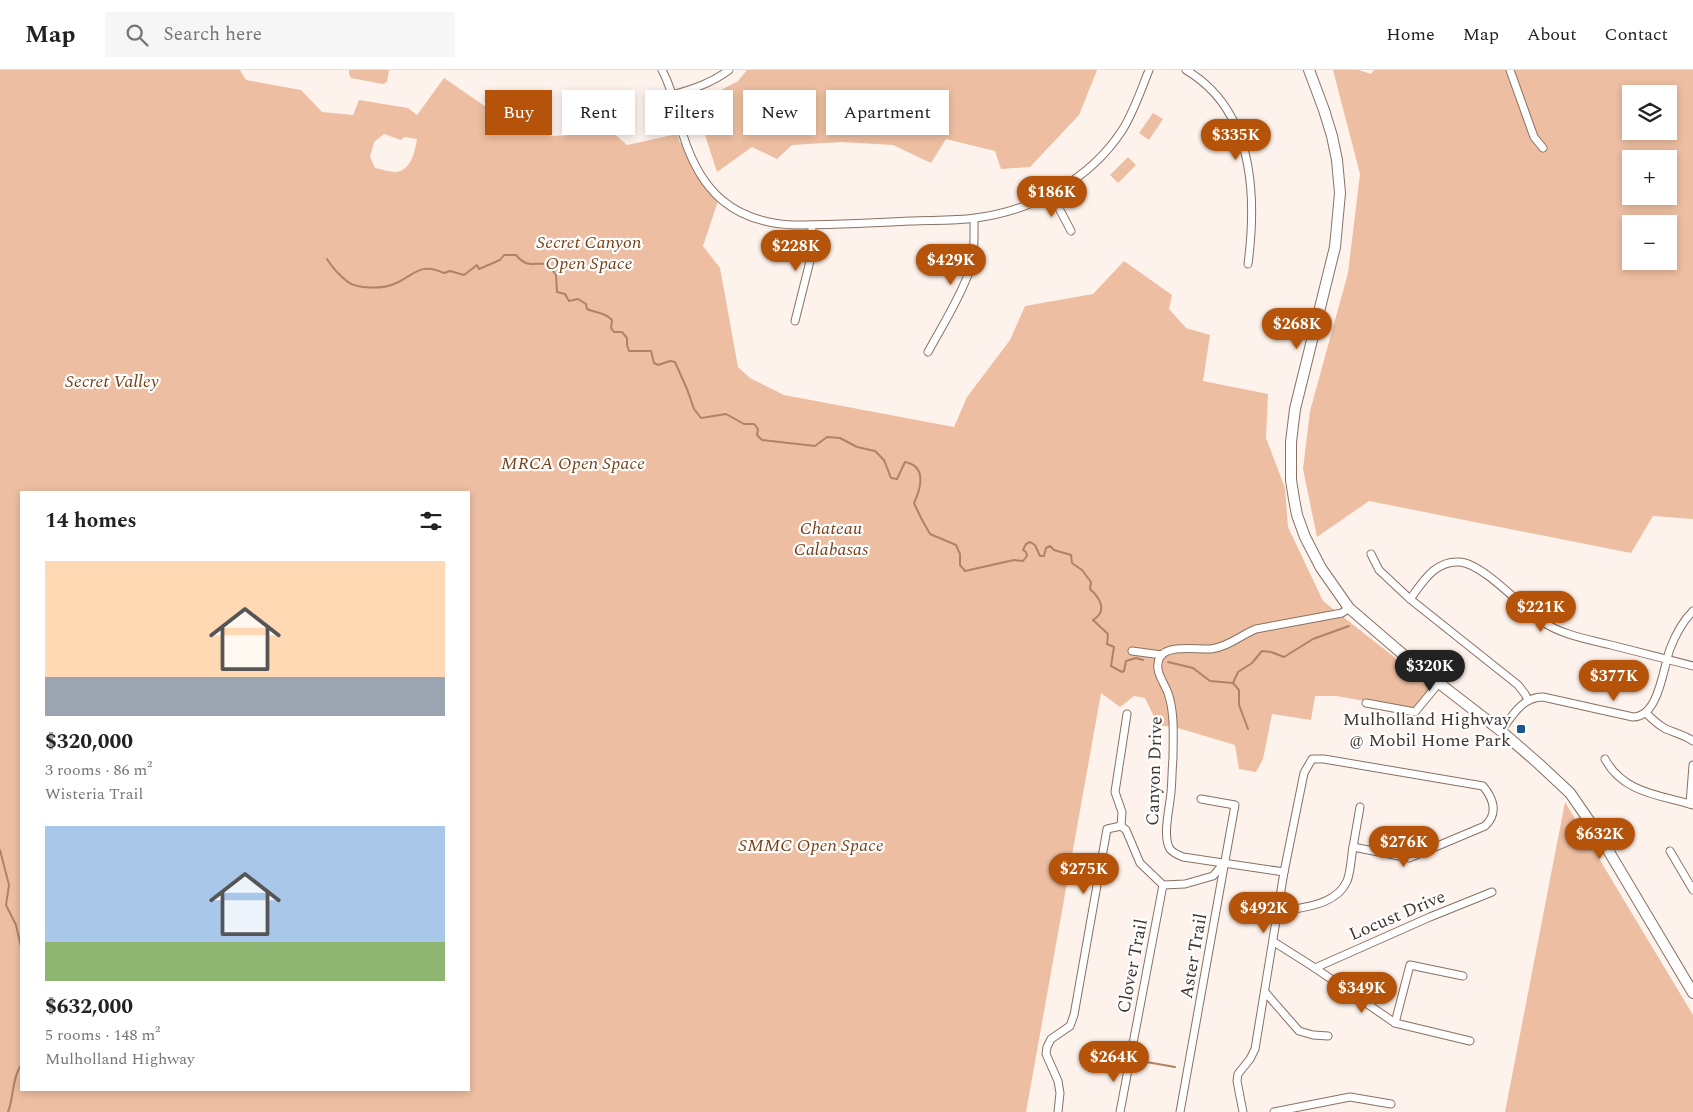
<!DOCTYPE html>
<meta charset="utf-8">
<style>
body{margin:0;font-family:Spectral,serif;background:#f6f6f6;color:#222;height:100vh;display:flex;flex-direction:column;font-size:19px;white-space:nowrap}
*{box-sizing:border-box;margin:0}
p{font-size:16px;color:#767676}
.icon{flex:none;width:28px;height:28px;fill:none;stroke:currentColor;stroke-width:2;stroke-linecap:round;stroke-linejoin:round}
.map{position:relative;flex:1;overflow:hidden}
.details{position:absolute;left:20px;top:421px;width:450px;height:600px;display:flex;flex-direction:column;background:#fff;border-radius:0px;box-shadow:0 2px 8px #0003}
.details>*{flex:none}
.top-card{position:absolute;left:485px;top:20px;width:475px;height:45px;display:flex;gap:10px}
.controls{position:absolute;left:1622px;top:15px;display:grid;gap:10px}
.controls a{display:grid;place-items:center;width:55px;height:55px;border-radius:0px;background:#fff;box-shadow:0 2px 8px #0003;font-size:25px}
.price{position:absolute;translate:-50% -42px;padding:0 11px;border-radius:18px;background:#b45309;color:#fff;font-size:16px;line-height:32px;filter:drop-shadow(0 1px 2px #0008)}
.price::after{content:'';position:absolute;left:50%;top:30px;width:15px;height:11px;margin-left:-8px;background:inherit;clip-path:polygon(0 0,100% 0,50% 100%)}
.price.active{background:#222;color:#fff}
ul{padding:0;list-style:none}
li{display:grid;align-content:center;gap:10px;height:265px;padding:0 25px}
li span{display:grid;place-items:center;height:155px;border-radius:0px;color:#555}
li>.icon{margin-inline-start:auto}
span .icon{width:90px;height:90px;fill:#fffc;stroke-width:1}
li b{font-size:21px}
h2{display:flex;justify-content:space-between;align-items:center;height:60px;padding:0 25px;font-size:21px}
.tag{padding:0 18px;border-radius:0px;background:#fff;box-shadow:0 2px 8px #0003;font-size:18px;line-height:45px}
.tag.active{background:#b45309;color:#fff}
header{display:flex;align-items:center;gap:30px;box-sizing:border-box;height:70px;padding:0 25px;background:#fff;border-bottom:1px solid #e0e0e0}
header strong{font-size:24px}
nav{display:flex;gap:28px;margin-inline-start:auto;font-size:18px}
.search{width:350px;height:45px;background:#f6f6f6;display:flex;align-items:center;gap:12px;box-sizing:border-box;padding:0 18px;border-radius:0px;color:#767676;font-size:19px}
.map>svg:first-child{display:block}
.green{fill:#edbea1;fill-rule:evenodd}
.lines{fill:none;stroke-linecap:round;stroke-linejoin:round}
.stream{stroke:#b08366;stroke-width:2}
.street-casing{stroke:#887163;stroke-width:9}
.secondary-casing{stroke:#887163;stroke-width:12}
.street{stroke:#fff;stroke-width:7}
.secondary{stroke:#fff;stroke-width:10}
.poi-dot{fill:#1a598f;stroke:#fff;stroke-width:2}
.labels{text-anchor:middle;stroke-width:4.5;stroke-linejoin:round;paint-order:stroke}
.park-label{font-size:18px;font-style:italic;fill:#784017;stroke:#fff}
.poi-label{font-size:18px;fill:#3f352f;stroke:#fff;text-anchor:end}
.street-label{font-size:18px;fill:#3f352f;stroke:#fff}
</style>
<header>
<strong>Map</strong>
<div class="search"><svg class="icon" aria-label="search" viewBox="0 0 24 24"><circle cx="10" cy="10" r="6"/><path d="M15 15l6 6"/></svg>Search here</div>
<nav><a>Home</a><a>Map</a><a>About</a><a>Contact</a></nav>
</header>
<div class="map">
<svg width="1693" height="1042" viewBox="0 0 1693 1042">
<rect width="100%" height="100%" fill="#fef3ec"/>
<g class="green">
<path d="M0,0H240L246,10L301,20L322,42L353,45L359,30L408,38L417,45L444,8L486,37L489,36L552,66L588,64L600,51L627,75L677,64L680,73L687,71L691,84L718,131L703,176L720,198L738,297L750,308L784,325L954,357L967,327L1010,270L1025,236L1093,224L1124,191L1172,225L1169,239L1186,258L1210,265L1203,311L1268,324L1266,368L1285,418L1288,457L1323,531L1431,616L1418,635L1413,639L1336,626H1315L1311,650L1272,644L1263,689L1256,702L1239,699L1235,675L1178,658L1158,655L1145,628L1134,626L1120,637L1101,623L1026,1042H0ZM384,64L401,70L404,67L417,69C415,81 411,101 396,102C390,102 381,99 375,98L370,87L374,72ZM21,422H469V1020H21Z"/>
<path d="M349,0H389L387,12L383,14L351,8L349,4Z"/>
<path d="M747,0H1097L1079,45L1030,97L1001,99L995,81L946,69L931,93L893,75L841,72L792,75L777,89L752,77L717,102L695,34L738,11Z"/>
<path d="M1333,0H1359L1371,4L1374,0H1693V449L1653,446L1631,483L1369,431L1317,467L1303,399L1310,341L1348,203L1360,104ZM1631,24H1669V61H1631ZM1631,89H1669V126H1631ZM1631,154H1669V191H1631Z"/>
<path d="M1153,43L1163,49L1149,70L1139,63Z"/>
<path d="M1128,87L1136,95L1118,113L1110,105Z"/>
<path d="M1565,732L1693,945V1042H1505Z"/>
</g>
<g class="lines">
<g class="stream">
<path d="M327,189C332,197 340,206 348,212C357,219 383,219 394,214C415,205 419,192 444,203L450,201L464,205L477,195L479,199L500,190L504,185H516C528,199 533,192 548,194L556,205L557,222L565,224L569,231L578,229L586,234L587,239C596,243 605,242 612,250L611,258L614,262H622L627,268V275L629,281H651L654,293L658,295L670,291L675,292L687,319L694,339L701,348L726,344L744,354H754L758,359L757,365L762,370L815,376L827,367L840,368L857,377L875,381L884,390L891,408L897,409L905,392C927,396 921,418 914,433L921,448L930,464L956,475L960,484V495L965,501L1014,490L1023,491L1027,486L1026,482L1023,480L1026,474L1030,472L1035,475L1040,486H1044L1046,478L1050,476L1054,480L1071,485L1072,493L1082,500L1091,512L1090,519C1100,528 1108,541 1093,550L1108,564L1107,574L1114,577L1111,596L1122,602L1124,601L1126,591L1136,588L1143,590"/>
<path d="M1168,592L1193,598L1210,611L1233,613L1238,602L1252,593L1262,581L1271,582L1284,587L1313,569L1349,556"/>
<path d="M1233,613L1239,620V635L1248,659"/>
<path d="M0,780L9,815L6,835L16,855L21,877"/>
<path d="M1135,990L1175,997"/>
<path d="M8,1042C14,1027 12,1008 21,995"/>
</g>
<defs>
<g id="street">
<path d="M662,0C673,20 677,44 683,65C701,122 733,152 793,155C832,155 871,153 910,151C932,150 954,151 975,148C1033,141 1091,109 1123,59C1134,41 1141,20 1149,0"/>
<path d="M1186,0C1254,40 1257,125 1248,194"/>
<path d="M1510,0L1534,67L1543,78"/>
<path d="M672,25C693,19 712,13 729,0"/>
<path d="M1052,125L1071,161"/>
<path d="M795,251L811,187L812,155"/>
<path d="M928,282C942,256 959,230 969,202C975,185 974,167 974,149"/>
<path d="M1371,484L1379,500L1410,529L1518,615L1525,624L1528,630"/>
<path d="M1410,529C1423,512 1435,490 1460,492C1483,494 1520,535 1540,550C1561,565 1587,569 1611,575C1639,582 1666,589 1693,596"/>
<path d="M1132,581L1162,585"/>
<path d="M1366,633L1415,642L1439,613"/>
<path d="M1646,643C1652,649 1658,655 1666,659C1675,663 1684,665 1693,671"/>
<path d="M1501,661C1512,646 1522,627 1543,627L1633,647C1659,647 1663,598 1670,579C1675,566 1684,550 1693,541"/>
<path d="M1605,689C1623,723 1660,725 1693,735"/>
<path d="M1690,734L1693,695"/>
<path d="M1121,756L1122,742L1115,722L1127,644"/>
<path d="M1353,777L1360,737"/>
<path d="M1670,781L1693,820"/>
<path d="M1284,802L1183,787C1178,785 1173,783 1170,779C1162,766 1170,737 1171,722C1172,711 1172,699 1173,688C1173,667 1175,643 1168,623C1164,612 1153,600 1160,587C1168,574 1198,580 1211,579C1228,577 1241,565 1256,559L1342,543L1349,538"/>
<path d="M1274,872L1315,898L1395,953L1470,971"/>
<path d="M1315,898L1430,847L1492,822"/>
<path d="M1265,922L1299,961L1313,965L1328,966"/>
<path d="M1395,953L1410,895L1463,906"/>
<path d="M1058,1042L1060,1023L1058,1011L1046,984L1047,977L1051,969L1070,956L1074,945L1107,759L1121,756L1126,760L1140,793L1163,815L1185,814L1213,806L1224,793"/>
<path d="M1120,1042L1163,815"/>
<path d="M1180,1042L1235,735L1201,729"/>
<path d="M1243,1042L1237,1011L1238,1004L1250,989L1255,979L1284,802L1304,703L1312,689H1324L1483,716C1493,728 1499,743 1485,756L1409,788L1353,777C1351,788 1351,801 1347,811C1336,836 1302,837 1279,842"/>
<path d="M1274,1042L1350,1027L1391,1034"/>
</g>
<path id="secondary" d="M1309,0L1324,40L1332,66L1337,90L1340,123L1335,177L1295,339L1291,372V410L1294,429L1297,445L1305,467L1321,498L1349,538L1413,593L1501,661L1539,694L1570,723L1599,765L1693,923"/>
</defs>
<use href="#street" class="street-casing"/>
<use href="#secondary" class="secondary-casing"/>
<use href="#street" class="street"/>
<use href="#secondary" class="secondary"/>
</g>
<rect class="poi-dot" x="1516" y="654" width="10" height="10" rx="2.5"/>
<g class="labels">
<g class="park-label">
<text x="589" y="178">Secret Canyon<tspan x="589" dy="21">Open Space</tspan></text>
<text x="112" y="317">Secret Valley</text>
<text x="573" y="399">MRCA Open Space</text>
<text x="831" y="464">Chateau<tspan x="831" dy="21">Calabasas</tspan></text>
<text x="811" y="781">SMMC Open Space</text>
</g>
<g class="poi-label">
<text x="1511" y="655">Mulholland Highway<tspan x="1511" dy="21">@ Mobil Home Park</tspan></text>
</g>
<g class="street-label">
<text transform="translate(1154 701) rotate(-88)" y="6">Canyon Drive</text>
<text transform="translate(1397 845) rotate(-23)" y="6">Locust Drive</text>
<text transform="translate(1193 886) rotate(-80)" y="6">Aster Trail</text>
<text transform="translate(1132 896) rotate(-79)" y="6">Clover Trail</text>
</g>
</g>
</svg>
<div class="controls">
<a><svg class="icon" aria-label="layers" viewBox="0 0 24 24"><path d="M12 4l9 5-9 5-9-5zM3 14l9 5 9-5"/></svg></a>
<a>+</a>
<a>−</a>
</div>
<b class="price" style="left:1236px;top:91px">$335K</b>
<b class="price" style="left:1052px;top:148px">$186K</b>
<b class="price" style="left:796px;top:202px">$228K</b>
<b class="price" style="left:951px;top:216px">$429K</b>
<b class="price" style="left:1297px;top:280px">$268K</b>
<b class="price" style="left:1541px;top:563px">$221K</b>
<b class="price active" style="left:1430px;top:622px">$320K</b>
<b class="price" style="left:1614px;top:632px">$377K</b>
<b class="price" style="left:1600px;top:790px">$632K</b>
<b class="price" style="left:1404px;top:798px">$276K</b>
<b class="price" style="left:1084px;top:825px">$275K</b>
<b class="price" style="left:1264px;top:864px">$492K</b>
<b class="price" style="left:1362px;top:944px">$349K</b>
<b class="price" style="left:1114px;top:1013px">$264K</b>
<div class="top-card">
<a class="tag active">Buy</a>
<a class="tag">Rent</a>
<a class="tag">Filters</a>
<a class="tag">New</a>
<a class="tag">Apartment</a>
</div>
<section class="details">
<h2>14 homes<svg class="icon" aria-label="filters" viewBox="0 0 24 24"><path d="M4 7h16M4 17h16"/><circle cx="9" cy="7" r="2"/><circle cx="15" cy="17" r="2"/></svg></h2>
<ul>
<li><span style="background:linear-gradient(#ffd9b3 75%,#9aa5b1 0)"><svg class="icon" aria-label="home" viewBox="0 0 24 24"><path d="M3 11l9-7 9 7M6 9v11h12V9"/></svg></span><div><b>$320,000</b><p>3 rooms · 86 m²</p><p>Wisteria Trail</p></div></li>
<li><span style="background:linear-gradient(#a9c7e8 75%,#8fb573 0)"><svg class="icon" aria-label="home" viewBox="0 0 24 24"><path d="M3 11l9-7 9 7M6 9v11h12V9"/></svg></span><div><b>$632,000</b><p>5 rooms · 148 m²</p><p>Mulholland Highway</p></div></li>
</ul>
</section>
</div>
